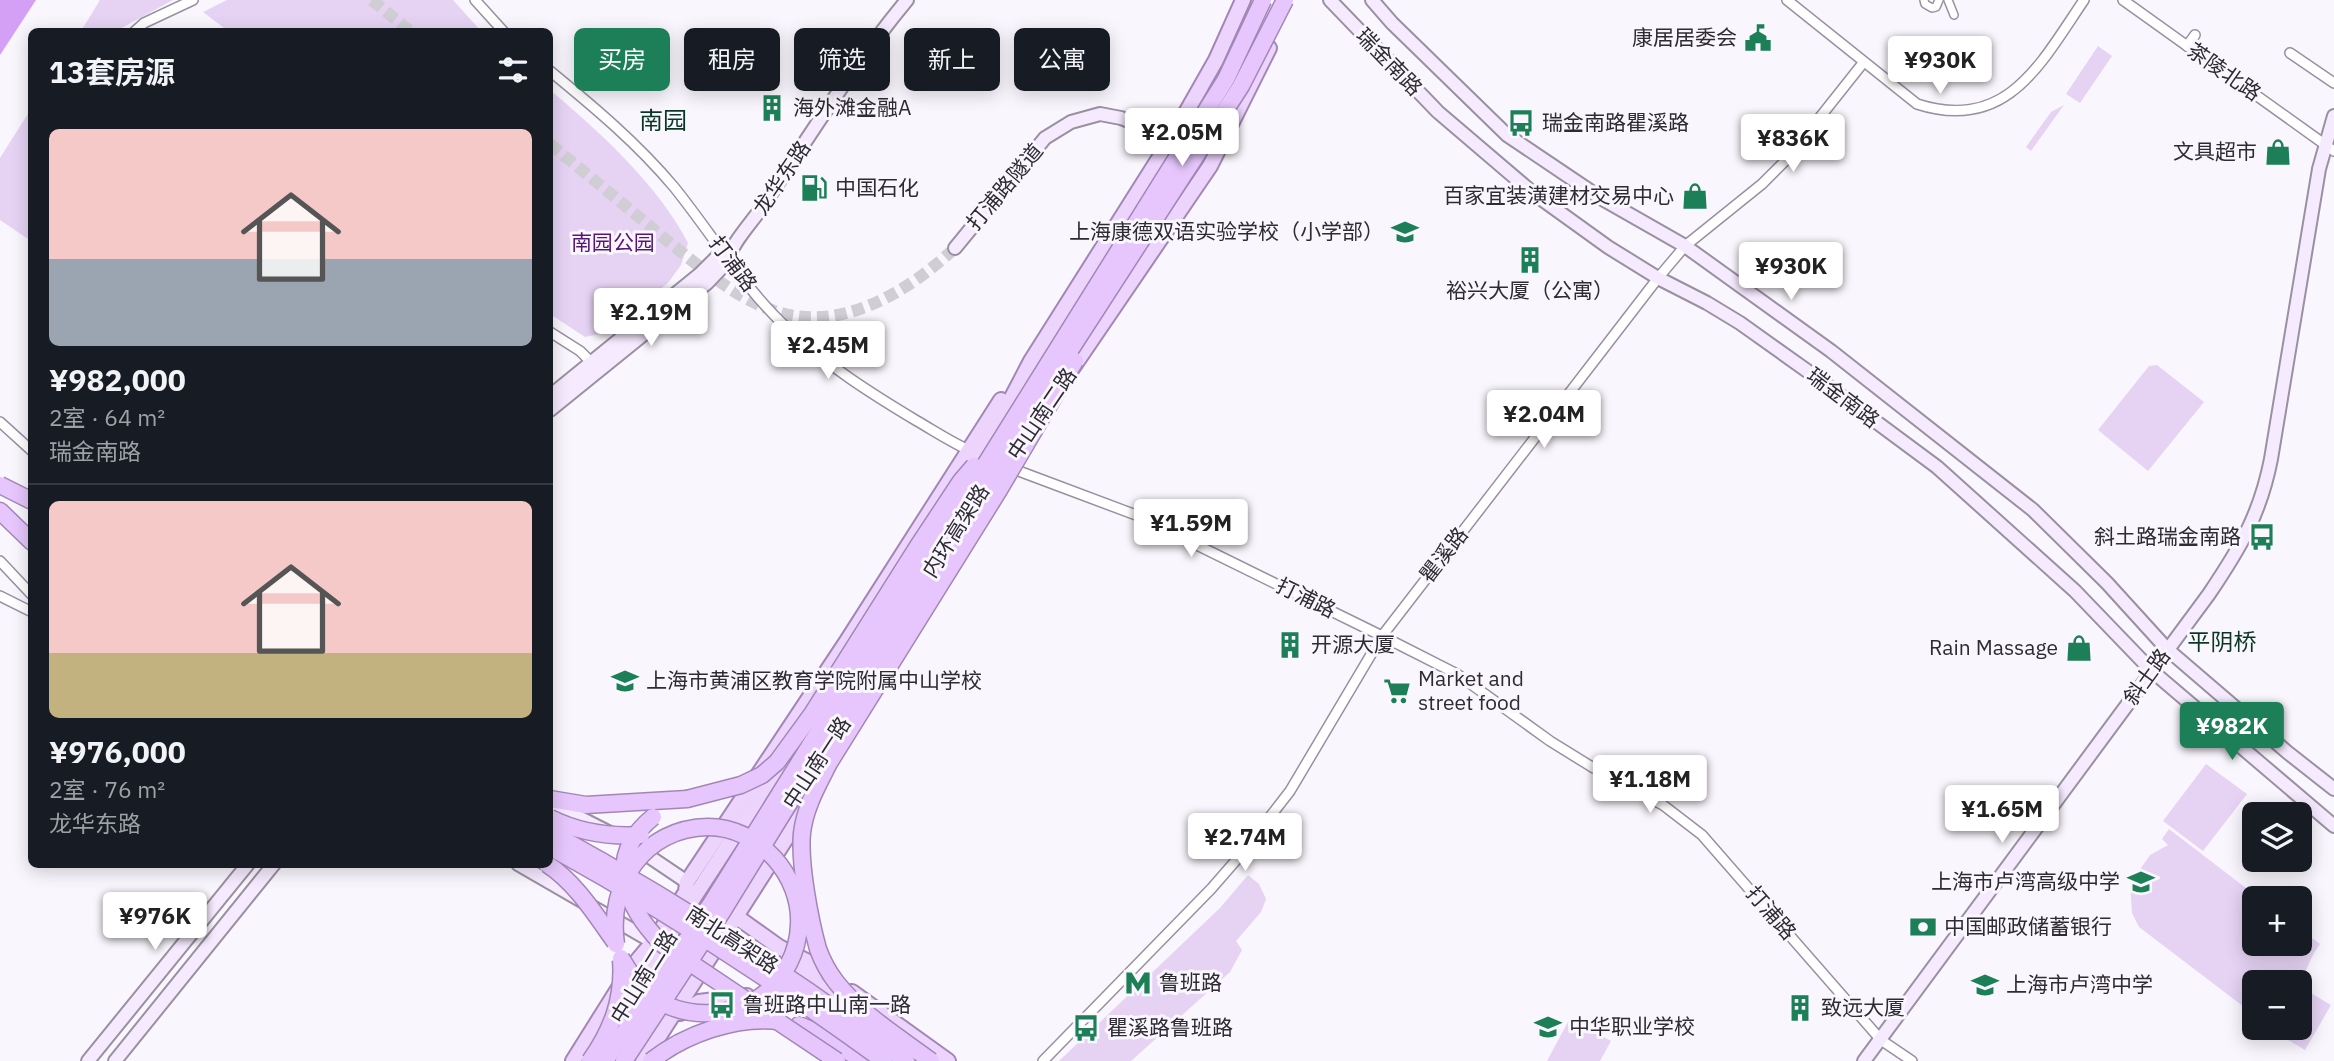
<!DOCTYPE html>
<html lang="zh">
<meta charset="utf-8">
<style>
body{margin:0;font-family:"IBM Plex Sans","Noto Sans SC",sans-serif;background:#20242c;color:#f1f3f6;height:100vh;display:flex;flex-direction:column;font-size:26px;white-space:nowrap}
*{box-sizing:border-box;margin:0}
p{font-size:23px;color:#9ea1a6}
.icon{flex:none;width:38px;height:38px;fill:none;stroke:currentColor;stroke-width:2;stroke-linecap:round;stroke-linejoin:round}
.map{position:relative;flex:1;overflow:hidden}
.sheet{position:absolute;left:28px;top:28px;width:525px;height:840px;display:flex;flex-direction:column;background:#171b24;border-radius:10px;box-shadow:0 4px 18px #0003}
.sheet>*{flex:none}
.banner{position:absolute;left:574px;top:28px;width:665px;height:63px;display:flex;gap:14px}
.fabs{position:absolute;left:2242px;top:802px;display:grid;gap:14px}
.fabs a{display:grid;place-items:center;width:70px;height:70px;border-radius:10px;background:#171b24;box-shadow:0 4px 18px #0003;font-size:35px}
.price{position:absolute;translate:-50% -60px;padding:0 16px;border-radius:7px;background:#fff;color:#222;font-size:23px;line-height:46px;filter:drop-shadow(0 2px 4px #0008)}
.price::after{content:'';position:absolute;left:50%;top:42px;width:21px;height:16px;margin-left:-10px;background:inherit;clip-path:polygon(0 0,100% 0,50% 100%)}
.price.selected{background:#1d7f57;color:#fff}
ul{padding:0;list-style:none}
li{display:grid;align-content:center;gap:14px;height:371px;padding:0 21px}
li+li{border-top:2px solid #363941}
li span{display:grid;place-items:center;height:217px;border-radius:10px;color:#555}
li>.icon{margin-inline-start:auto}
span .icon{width:126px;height:126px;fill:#fffc;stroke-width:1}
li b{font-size:30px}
h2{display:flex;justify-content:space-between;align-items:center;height:84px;padding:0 21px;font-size:30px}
.pill{padding:0 24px;border-radius:10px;background:#171b24;box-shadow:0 4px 18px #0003;font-size:24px;line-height:63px}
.pill.selected{background:#1d7f57;color:#fff}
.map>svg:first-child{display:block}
.green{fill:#e6d3f4}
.water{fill:#d3a0f5}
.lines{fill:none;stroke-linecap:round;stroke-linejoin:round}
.secondary-tunnel{stroke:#d1cdd4;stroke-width:12;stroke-dasharray:12 6;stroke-linecap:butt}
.pedestrian-casing{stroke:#9990a0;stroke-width:10}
.minor-casing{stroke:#9990a0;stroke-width:12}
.secondary-casing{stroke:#9990a0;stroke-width:16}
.primary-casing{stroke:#a287b5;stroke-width:18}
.trunk-casing{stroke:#a287b5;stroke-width:19}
.pedestrian{stroke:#fff;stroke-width:7}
.minor{stroke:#fff;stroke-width:9}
.secondary{stroke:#f6eafe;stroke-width:12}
.primary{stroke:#ecd4fd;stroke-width:14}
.trunk{stroke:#e6c6fc;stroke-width:16}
.trunk-bridge-casing{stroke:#a287b5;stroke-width:19;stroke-linecap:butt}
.trunk-bridge{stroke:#e6c6fc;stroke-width:16}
.labels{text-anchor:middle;stroke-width:6;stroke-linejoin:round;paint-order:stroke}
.poi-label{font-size:21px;fill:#2f2b32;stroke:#faf6fd;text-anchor:start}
.street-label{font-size:21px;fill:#2f2b32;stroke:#faf6fd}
.park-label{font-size:21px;fill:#581579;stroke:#faf6fd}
.neighbourhood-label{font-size:23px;fill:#093724;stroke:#faf6fd}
.quarter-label{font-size:24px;fill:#093724;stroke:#faf6fd}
</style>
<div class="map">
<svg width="2334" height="1061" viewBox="0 0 2334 1061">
<rect width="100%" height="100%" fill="#faf6fd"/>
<g class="green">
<path d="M100,0H173L116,31H81Z"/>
<path d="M227,0H453L481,31H228L203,12Z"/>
<path d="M2098,46L2112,56L2080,103L2066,94Z"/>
<path d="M550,90C600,132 658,185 688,243L681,265L668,283L604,333L585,337L550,314Z"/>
<path d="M2064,105L2031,151L2026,147L2051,112Z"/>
<path d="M31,109V241L0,220V158Z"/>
<path d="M2157,365L2204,402L2148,471L2098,430L2149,366Z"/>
<path d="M2206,764L2247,794L2203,851L2163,821Z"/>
<path d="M2169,829L2259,898H2254V943H2300V929L2320,944C2310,957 2307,970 2300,984V982H2254V1009L2244,1007L2139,927L2132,913L2130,884L2150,855L2168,845L2162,839Z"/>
<path d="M1248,875L1259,884L1266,899L1261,912L1236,941L1242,950L1230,972L1131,1061H1059L1220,908Z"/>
<path d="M2309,992L2331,1005L2305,1050L2283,1037L2289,1027H2300V1008Z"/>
<path d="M1570,1018L1611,1041L1600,1061H1547Z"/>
</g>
<path class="water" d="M0,0H36L0,55Z"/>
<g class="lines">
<g class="secondary-tunnel">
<path d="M372,0L411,32"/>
<path d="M550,144C588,175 627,207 665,239C698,265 732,296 772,310C838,335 908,292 955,248"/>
</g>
<defs>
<g id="pedestrian">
<path d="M1924,0L1925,4L1932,8L1936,7L1939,0"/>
<path d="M1948,0L1954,15"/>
</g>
<g id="minor">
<path d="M475,0L504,32"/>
<path d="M1787,0L1917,104C2007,133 2041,63 2084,0"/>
<path d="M2123,0L2334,151"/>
<path d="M134,32L144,23L193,0"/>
<path d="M2187,46L2195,35"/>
<path d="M2290,53L2334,83"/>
<path d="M550,71C594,107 637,143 674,187C712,234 743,287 787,328C826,365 872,394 917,421C936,432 954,444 973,452"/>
<path d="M550,332L580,351L595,366"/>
<path d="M0,422L32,451"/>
<path d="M1008,467L1136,515L1382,636L1457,674L1550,741L1592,767L1663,805L1702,835L1881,1040L1912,1061"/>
<path d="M0,561L32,595"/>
<path d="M0,596L32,612"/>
<path d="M1043,1061L1211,889L1238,858L1290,791L1382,636L1658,278L1685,246L1762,184L1786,160L1863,63"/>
</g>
<g id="secondary">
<path d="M1330,0L1438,112L1533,193L1608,247L1658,278L1707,303L1740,323L1813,375L1937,467L2075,591L2152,671L2334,826"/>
<path d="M1372,0L1392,23L1507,135L1599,197L1685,246L1831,351L2033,510L2107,583L2167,649L2287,752L2334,789"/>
<path d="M955,248L1045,138L1071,122L1100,114L1121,118L1139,125L1177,146"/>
<path d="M550,396L700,274L722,252H729"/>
<path d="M550,410L707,283L728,261C729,246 753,221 762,207C809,137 853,65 907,0"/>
<path d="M551,803L610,833"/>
<path d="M638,849L687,882"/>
<path d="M518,864L653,942"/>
<path d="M88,1061L248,864"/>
<path d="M115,1061L274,864"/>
<path d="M1864,1061L2209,594C2240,548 2260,515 2271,459L2319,169L2334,116"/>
</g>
<g id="primary">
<path d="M1071,370L1210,166L1269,48"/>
<path d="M968,473L996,428L1031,361L1170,141L1216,60L1243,0"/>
<path d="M730,912L779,947L814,965L833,978"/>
<path d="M788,955L808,977L863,1018"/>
<path d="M852,992L948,1061"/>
<path d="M680,1013L699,1002L747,996"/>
<path d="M615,1024L661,948L783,761"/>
<path d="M573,1061L632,967L653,942L686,892L687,882L847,641L1001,400"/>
<path d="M643,1061L805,809"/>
</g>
<g id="trunk">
<path d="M0,511L32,542"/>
<path d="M550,799L586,805L687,799"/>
<path d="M799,1025L821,1034L863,1061"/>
</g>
</defs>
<use href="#pedestrian" class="pedestrian-casing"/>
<use href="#minor" class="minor-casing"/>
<use href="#secondary" class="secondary-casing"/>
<use href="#primary" class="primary-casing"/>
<use href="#trunk" class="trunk-casing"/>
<use href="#pedestrian" class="pedestrian"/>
<use href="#minor" class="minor"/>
<use href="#secondary" class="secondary"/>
<use href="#primary" class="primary"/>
<use href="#trunk" class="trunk"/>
<defs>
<g id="trunk-bridge">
<path d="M0,485L32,501"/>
<path d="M687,799L741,785L762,775L777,762L812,714L918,546L961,481L974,466"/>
<path d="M653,817C604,857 625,906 662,944L837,1061"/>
<path d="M550,818C578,832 609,837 641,835"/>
<path d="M550,832C674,900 792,976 906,1061"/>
<path d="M550,847C666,911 777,983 884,1061"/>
<path d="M547,864C576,883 595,914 615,942"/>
<path d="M616,944C607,884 644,828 708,827C759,827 802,876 799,925C798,952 785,977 764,994C732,1019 683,1020 650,995C637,985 629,971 621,958"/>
<path d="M590,1061C612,1030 624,998 621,960"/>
<path d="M605,1061L711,904L1226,79L1263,0"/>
<path d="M624,1061L722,912L1023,423L1241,86L1285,0"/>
<path d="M651,1061C685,1034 736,1016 779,1021"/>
<path d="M931,1061C899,1037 861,1014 836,982C829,973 822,960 818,949C810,920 799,863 802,833C805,807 818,785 829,763L999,490L1075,361"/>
</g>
</defs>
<use href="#trunk-bridge" class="trunk-bridge-casing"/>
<use href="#trunk-bridge" class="trunk-bridge"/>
</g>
<defs>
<symbol id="civic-bare" viewBox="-9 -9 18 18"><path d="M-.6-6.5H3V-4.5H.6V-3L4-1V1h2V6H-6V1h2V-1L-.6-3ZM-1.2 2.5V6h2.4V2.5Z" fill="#1d7f57" stroke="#faf6fd" stroke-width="2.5" paint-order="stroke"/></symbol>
<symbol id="building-bare" viewBox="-9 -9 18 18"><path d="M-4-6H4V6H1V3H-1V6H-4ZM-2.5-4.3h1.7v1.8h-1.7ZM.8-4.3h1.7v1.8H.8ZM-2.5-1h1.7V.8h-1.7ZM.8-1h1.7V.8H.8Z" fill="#1d7f57" stroke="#faf6fd" stroke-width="2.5" paint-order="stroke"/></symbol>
<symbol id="bus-bare" viewBox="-9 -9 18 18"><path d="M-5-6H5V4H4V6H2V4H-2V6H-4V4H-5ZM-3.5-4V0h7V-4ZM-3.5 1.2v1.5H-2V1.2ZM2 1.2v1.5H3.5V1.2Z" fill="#1d7f57" stroke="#faf6fd" stroke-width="2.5" paint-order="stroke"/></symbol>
<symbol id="shop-bare" viewBox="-9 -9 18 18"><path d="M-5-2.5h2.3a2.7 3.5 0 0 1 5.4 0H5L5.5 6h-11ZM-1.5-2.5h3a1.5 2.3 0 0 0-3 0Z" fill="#1d7f57" stroke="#faf6fd" stroke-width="2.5" paint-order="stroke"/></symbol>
<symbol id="fuel-bare" viewBox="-9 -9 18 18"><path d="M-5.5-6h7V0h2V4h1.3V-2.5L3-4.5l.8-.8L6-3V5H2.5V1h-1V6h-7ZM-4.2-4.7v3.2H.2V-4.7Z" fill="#1d7f57" stroke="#faf6fd" stroke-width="2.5" paint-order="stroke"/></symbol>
<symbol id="school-bare" viewBox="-9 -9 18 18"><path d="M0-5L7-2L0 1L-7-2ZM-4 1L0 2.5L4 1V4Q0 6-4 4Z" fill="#1d7f57" stroke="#faf6fd" stroke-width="2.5" paint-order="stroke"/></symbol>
<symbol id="supermarket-bare" viewBox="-9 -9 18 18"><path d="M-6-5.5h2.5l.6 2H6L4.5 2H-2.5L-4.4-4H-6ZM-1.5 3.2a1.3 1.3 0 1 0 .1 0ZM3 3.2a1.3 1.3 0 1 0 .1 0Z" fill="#1d7f57" stroke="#faf6fd" stroke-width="2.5" paint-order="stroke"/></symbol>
<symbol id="bank-bare" viewBox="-9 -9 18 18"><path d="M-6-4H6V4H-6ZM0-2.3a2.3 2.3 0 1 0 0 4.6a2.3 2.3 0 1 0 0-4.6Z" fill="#1d7f57" stroke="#faf6fd" stroke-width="2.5" paint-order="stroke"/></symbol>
<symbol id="metro-bare" viewBox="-9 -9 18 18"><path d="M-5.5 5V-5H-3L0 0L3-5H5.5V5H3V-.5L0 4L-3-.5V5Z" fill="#1d7f57" stroke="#faf6fd" stroke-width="2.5" paint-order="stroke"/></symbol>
</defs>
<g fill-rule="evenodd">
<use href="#civic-bare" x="1739" y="19" width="38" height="38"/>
<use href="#building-bare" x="753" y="89" width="38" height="38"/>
<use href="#bus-bare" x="1502" y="104" width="38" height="38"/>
<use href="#shop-bare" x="2259" y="133" width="38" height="38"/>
<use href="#fuel-bare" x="795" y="169" width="38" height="38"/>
<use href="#shop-bare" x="1676" y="177" width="38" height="38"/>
<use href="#school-bare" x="1386" y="213" width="38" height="38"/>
<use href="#building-bare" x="1511" y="241" width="38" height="38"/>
<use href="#bus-bare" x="2243" y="518" width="38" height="38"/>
<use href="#building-bare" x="1271" y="626" width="38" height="38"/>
<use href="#shop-bare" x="2060" y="629" width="38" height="38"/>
<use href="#school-bare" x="606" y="662" width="38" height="38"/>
<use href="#supermarket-bare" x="1378" y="672" width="38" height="38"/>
<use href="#school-bare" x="2122" y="863" width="38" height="38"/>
<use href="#bank-bare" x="1904" y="908" width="38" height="38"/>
<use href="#metro-bare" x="1119" y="964" width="38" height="38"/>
<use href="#school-bare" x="1966" y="966" width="38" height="38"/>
<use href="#bus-bare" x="703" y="986" width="38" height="38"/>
<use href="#building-bare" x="1781" y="989" width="38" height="38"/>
<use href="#school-bare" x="1529" y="1008" width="38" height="38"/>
<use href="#bus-bare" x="1067" y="1009" width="38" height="38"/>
</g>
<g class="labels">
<g class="poi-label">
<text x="1737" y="45" text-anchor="end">康居居委会</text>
<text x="793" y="115">海外滩金融A</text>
<text x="1542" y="130">瑞金南路瞿溪路</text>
<text x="2257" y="159" text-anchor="end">文具超市</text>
<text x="835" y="195">中国石化</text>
<text x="1674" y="203" text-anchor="end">百家宜装潢建材交易中心</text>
<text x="1384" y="239" text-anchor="end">上海康德双语实验学校（小学部）</text>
<text x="1530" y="298" text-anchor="middle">裕兴大厦（公寓）</text>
<text x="2241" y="544" text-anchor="end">斜土路瑞金南路</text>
<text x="1311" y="652">开源大厦</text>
<text x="2058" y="655" text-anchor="end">Rain Massage</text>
<text x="1418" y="686">Market and<tspan x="1418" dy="24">street food</tspan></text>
<text x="646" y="688">上海市黄浦区教育学院附属中山学校</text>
<text x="2120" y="889" text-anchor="end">上海市卢湾高级中学</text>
<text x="1944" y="934">中国邮政储蓄银行</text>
<text x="1159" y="990">鲁班路</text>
<text x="2006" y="992">上海市卢湾中学</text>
<text x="743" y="1012">鲁班路中山南一路</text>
<text x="1821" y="1015">致远大厦</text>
<text x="1569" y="1034">中华职业学校</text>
<text x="1107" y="1035">瞿溪路鲁班路</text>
</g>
<g class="street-label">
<text transform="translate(1389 62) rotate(46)" y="7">瑞金南路</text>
<text transform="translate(2224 72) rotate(35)" y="7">茶陵北路</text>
<text transform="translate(782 178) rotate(-56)" y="7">龙华东路</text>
<text transform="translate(1005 187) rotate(-50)" y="7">打浦路隧道</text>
<text transform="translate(733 264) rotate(53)" y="7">打浦路</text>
<text transform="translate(1843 398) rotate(37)" y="7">瑞金南路</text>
<text transform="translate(1042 414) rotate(-56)" y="7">中山南二路</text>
<text transform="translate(956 531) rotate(-58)" y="7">内环高架路</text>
<text transform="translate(1444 555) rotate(-52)" y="7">瞿溪路</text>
<text transform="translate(1306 598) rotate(26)" y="7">打浦路</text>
<text transform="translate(2147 677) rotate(-54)" y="7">斜土路</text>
<text transform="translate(817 763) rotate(-57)" y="7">中山南一路</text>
<text transform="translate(1771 913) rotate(49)" y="7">打浦路</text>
<text transform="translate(732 940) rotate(33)" y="7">南北高架路</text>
<text transform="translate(644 977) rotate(-58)" y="7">中山南二路</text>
</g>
<g class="park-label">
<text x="613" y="250">南园公园</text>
</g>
<g class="neighbourhood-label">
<text x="2222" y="650">平阴桥</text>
</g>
<g class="quarter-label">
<text x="663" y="129">南园</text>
</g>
</g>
</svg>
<div class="fabs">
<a><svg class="icon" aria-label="layers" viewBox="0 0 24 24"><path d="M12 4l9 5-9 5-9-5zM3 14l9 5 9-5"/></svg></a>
<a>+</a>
<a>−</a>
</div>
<b class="price" style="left:1940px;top:96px">¥930K</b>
<b class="price" style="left:1182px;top:168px">¥2.05M</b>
<b class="price" style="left:1793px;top:174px">¥836K</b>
<b class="price" style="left:1791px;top:302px">¥930K</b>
<b class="price" style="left:651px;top:348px">¥2.19M</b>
<b class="price" style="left:828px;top:381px">¥2.45M</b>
<b class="price" style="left:1544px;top:450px">¥2.04M</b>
<b class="price" style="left:1191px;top:559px">¥1.59M</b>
<b class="price selected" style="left:2232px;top:762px">¥982K</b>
<b class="price" style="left:1650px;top:815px">¥1.18M</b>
<b class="price" style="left:2002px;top:845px">¥1.65M</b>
<b class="price" style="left:1245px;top:873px">¥2.74M</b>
<b class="price" style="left:155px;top:952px">¥976K</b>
<div class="banner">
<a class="pill selected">买房</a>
<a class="pill">租房</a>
<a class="pill">筛选</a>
<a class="pill">新上</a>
<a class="pill">公寓</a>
</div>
<section class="sheet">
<h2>13套房源<svg class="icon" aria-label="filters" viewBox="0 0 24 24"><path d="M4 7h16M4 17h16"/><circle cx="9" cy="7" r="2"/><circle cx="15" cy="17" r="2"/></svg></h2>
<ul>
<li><span style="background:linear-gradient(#f6c9c9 60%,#9aa5b1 0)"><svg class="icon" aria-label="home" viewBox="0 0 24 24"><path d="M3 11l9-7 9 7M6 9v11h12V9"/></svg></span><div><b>¥982,000</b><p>2室 · 64 m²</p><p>瑞金南路</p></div></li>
<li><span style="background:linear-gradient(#f6c9c9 70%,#c2b280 0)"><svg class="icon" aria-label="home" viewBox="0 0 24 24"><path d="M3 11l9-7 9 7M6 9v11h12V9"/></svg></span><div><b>¥976,000</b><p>2室 · 76 m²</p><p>龙华东路</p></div></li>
</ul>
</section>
</div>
